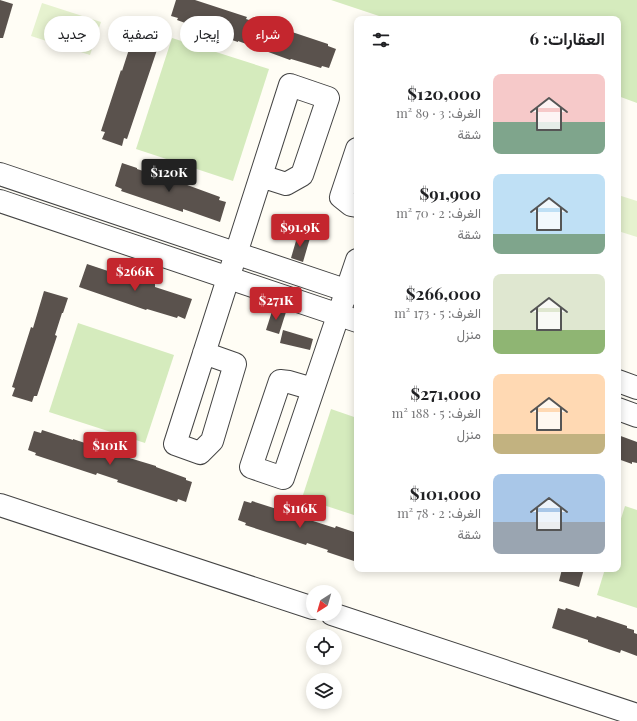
<!DOCTYPE html>
<html lang="ar">
<meta charset="utf-8">
<style>
body{margin:0;font-family:"Playfair Display",Vazirmatn,serif;background:#f6f6f6;color:#202124;direction:rtl;height:100vh;display:flex;flex-direction:column;font-size:15px;white-space:nowrap}
*{box-sizing:border-box;margin:0}
p{font-size:13px;color:#757577}
.icon{flex:none;width:22px;height:22px;fill:none;stroke:currentColor;stroke-width:2;stroke-linecap:round;stroke-linejoin:round}
.map{position:relative;flex:1;overflow:hidden;direction:ltr}
.side{position:absolute;left:354px;top:16px;width:267px;height:556px;display:flex;flex-direction:column;background:#fff;border-radius:8px;box-shadow:0 2px 10px #0003;direction:rtl}
.side>*{flex:none}
.banner{position:absolute;left:12px;top:16px;width:282px;height:36px;direction:rtl;display:flex;gap:8px}
.needle{width:26px;rotate:217deg}
.controls{position:absolute;left:306px;top:585px;display:grid;gap:8px}
.controls a{display:grid;place-items:center;width:36px;height:36px;border-radius:50%;background:#fff;box-shadow:0 2px 10px #0003;font-size:20px}
.price{position:absolute;translate:-50% -34px;padding:0 9px;border-radius:4px;background:#c4262e;color:#fff;font-size:13px;line-height:26px;filter:drop-shadow(0 1px 2px #0008)}
.price::after{content:'';position:absolute;left:50%;top:24px;width:12px;height:9px;margin-left:-6px;background:inherit;clip-path:polygon(0 0,100% 0,50% 100%)}
.price.on{background:#222;color:#fff}
ul{padding:0;list-style:none}
li{display:flex;align-items:center;gap:12px;height:100px;padding:0 16px}
li span{display:grid;place-items:center;flex:none;width:112px;height:80px;border-radius:8px;color:#555}
li>.icon{margin-inline-start:auto}
span .icon{width:48px;height:48px;fill:#fffc;stroke-width:1}
li b{font-size:17px}
h2{display:flex;justify-content:space-between;align-items:center;height:48px;padding:0 16px;font-size:17px}
.pill{padding:0 14px;border-radius:18px;background:#fff;box-shadow:0 2px 10px #0003;font-size:14px;line-height:36px}
.pill.on{background:#c4262e;color:#fff}
.map>svg:first-child{display:block}
.green{fill:#d5ebbd}
.pitch{fill:#e6f2cf}
.building{fill:#5a524d}
.lines{fill:none;stroke-linecap:round;stroke-linejoin:round}
.minor-casing{stroke:#444;stroke-width:24}
.minor{stroke:#fff;stroke-width:22}
</style>
<div class="map">
<svg width="637" height="721" viewBox="0 0 637 721">
<rect width="100%" height="100%" fill="#fffdf5"/>
<g class="green">
<path d="M331,0H637V103L618,96V19H388Z"/>
<path d="M172,38L269,69L233,181L136,149Z"/>
<path d="M78,323L174,355L145,443L49,412Z"/>
<path d="M331,409L357,418V516L302,498Z"/>
<path d="M625,506L637,510V608L597,595L605,569H618V528Z"/>
</g>
<g class="pitch">
<path d="M42,3L101,22L90,55L31,36Z"/>
<path d="M618,195L637,201V237L618,231Z"/>
</g>
<g class="building">
<path d="M0,0L13,4L3,38H0Z"/>
<path d="M176,0H195L247,17L246,19L267,26L268,24L328,44V46L336,49L329,68L322,66L321,68L291,59L290,60L238,41V42L207,32V31L177,20L178,18L171,16Z"/>
<path d="M137,35L157,41L154,49L157,50L127,139L124,138L122,146L102,139L105,132L101,131L121,70L122,71L132,40L135,41Z"/>
<path d="M122,163L137,168V169L159,176L160,175L220,197L219,200L226,202L220,222L183,209V212L121,191L122,189L115,186Z"/>
<path d="M298,234L310,238L303,262L291,258Z"/>
<path d="M87,264L123,276L124,273L155,284V287L192,299L185,319L178,316L177,318L147,309L146,310L79,287Z"/>
<path d="M44,291L68,298L63,313H62L55,335L57,336L37,396H34L32,402L12,396L15,388L12,387L31,327L33,328Z"/>
<path d="M273,308L286,312L279,334L266,330Z"/>
<path d="M283,330L313,339L310,350L280,343Z"/>
<path d="M42,430L73,440V439L103,449V450L156,466V467L186,478V480L192,482L186,502L178,499L177,502L117,482L118,480L97,473L96,475L35,455L36,453L28,450L34,431L41,433Z"/>
<path d="M618,435L637,442V463L632,462V464L618,459Z"/>
<path d="M244,501L251,503L252,501L283,511V509L313,519V521L335,528L336,526L357,533V562L327,552L328,550L307,543L306,545L245,525L246,523L238,520Z"/>
<path d="M562,569H584L579,587L559,581Z"/>
<path d="M558,608L565,610L566,608L596,618L597,616L627,626V628L634,630V633L637,634V656L621,650L620,653L608,649L588,642V640L552,628Z"/>
</g>
<g class="lines">
<defs>
<g id="minor">
<path d="M357,149L341,197L351,205L357,206"/>
<path d="M0,174L357,294"/>
<path d="M0,201L357,321"/>
<path d="M204,353L235,364L212,441L200,453L175,444L290,85L328,98L302,175L286,184L261,176"/>
<path d="M618,381L637,388"/>
<path d="M313,389L289,382L280,381L251,467L283,478L357,260"/>
<path d="M618,409L637,416"/>
<path d="M0,505L313,608"/>
<path d="M332,614L637,715"/>
</g>
</defs>
<use href="#minor" class="minor-casing"/>
<use href="#minor" class="minor"/>
</g>
</svg>
<div class="controls">
<a><svg class="needle" viewBox="-14 -14 28 28"><path d="M0-13l5 13h-10z" fill="#e53935"/><path d="M0 13l5-13h-10z" fill="#757577"/></svg></a>
<a><svg class="icon" aria-label="locate" viewBox="0 0 24 24"><circle cx="12" cy="12" r="6"/><path d="M12 2v4M12 18v4M2 12h4M18 12h4"/></svg></a>
<a><svg class="icon" aria-label="layers" viewBox="0 0 24 24"><path d="M12 4l9 5-9 5-9-5zM3 14l9 5 9-5"/></svg></a>
</div>
<b class="price on" style="left:169px;top:193px">$120K</b>
<b class="price" style="left:300px;top:248px">$91.9K</b>
<b class="price" style="left:135px;top:292px">$266K</b>
<b class="price" style="left:276px;top:321px">$271K</b>
<b class="price" style="left:110px;top:466px">$101K</b>
<b class="price" style="left:300px;top:529px">$116K</b>
<div class="banner">
<a class="pill on">شراء</a>
<a class="pill">إيجار</a>
<a class="pill">تصفية</a>
<a class="pill">جديد</a>
</div>
<section class="side">
<h2>العقارات: 6<svg class="icon" aria-label="filters" viewBox="0 0 24 24"><path d="M4 7h16M4 17h16"/><circle cx="9" cy="7" r="2"/><circle cx="15" cy="17" r="2"/></svg></h2>
<ul>
<li><span style="background:linear-gradient(#f6c9c9 60%,#7fa58c 0)"><svg class="icon" aria-label="home" viewBox="0 0 24 24"><path d="M3 11l9-7 9 7M6 9v11h12V9"/></svg></span><div><b>$120,000</b><p>الغرف: 3 · 89 m²</p><p>شقة</p></div></li>
<li><span style="background:linear-gradient(#bfe0f5 75%,#7fa58c 0)"><svg class="icon" aria-label="home" viewBox="0 0 24 24"><path d="M3 11l9-7 9 7M6 9v11h12V9"/></svg></span><div><b>$91,900</b><p>الغرف: 2 · 70 m²</p><p>شقة</p></div></li>
<li><span style="background:linear-gradient(#dfe7d0 70%,#8fb573 0)"><svg class="icon" aria-label="home" viewBox="0 0 24 24"><path d="M3 11l9-7 9 7M6 9v11h12V9"/></svg></span><div><b>$266,000</b><p>الغرف: 5 · 173 m²</p><p>منزل</p></div></li>
<li><span style="background:linear-gradient(#ffd9b3 75%,#c2b280 0)"><svg class="icon" aria-label="home" viewBox="0 0 24 24"><path d="M3 11l9-7 9 7M6 9v11h12V9"/></svg></span><div><b>$271,000</b><p>الغرف: 5 · 188 m²</p><p>منزل</p></div></li>
<li><span style="background:linear-gradient(#a9c7e8 60%,#9aa5b1 0)"><svg class="icon" aria-label="home" viewBox="0 0 24 24"><path d="M3 11l9-7 9 7M6 9v11h12V9"/></svg></span><div><b>$101,000</b><p>الغرف: 2 · 78 m²</p><p>شقة</p></div></li>
</ul>
</section>
</div>
